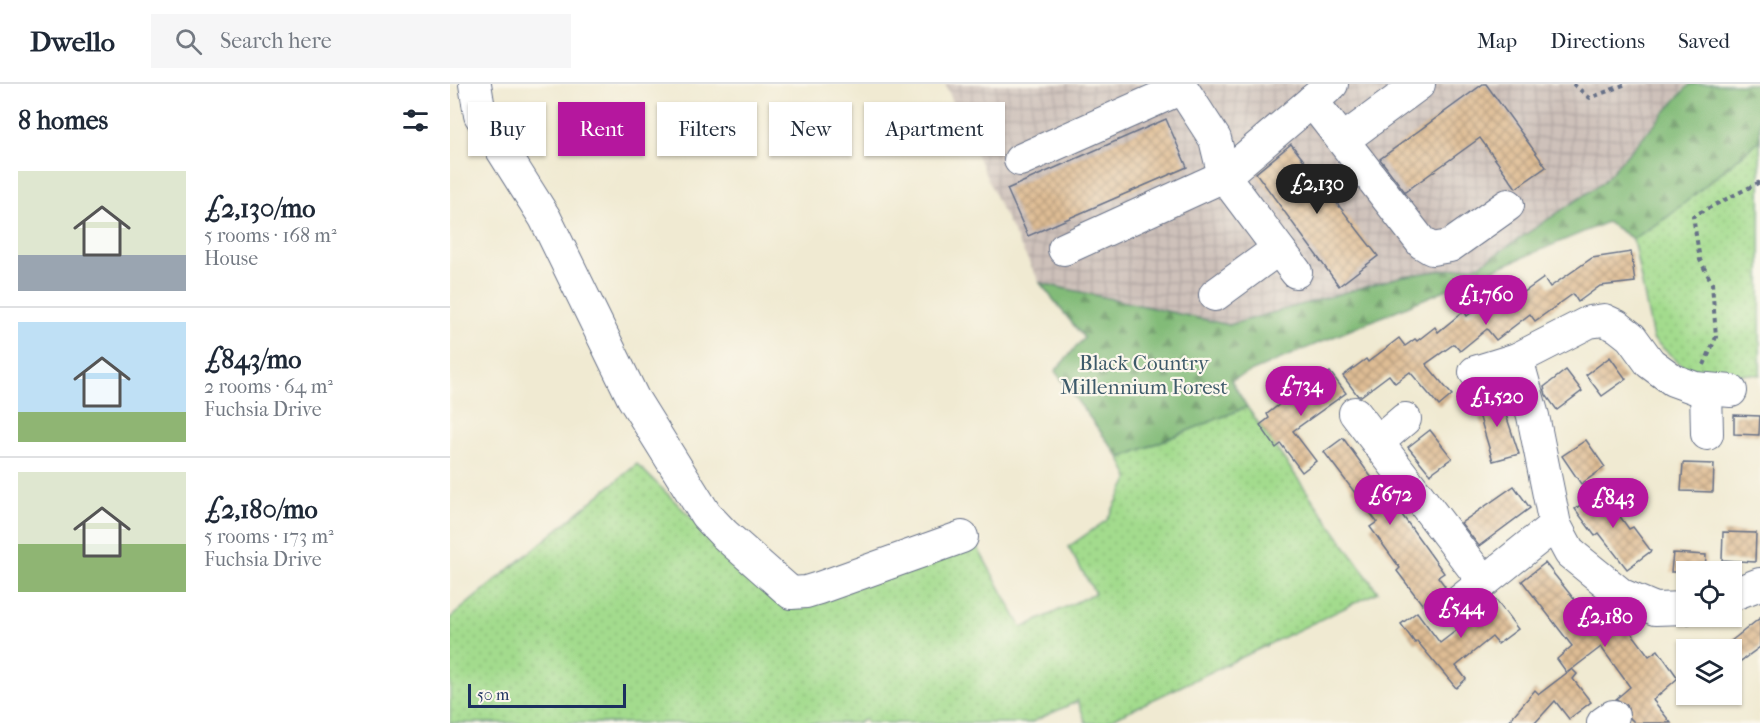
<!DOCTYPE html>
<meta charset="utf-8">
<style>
body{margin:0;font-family:"IM FELL French Canon",serif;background:#f6f6f7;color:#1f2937;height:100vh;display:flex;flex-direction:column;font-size:22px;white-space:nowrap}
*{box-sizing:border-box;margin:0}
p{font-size:20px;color:#747a83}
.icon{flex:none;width:33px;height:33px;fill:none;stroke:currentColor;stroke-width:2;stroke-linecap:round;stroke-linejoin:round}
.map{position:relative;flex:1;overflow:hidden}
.panel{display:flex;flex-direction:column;background:#fff;width:450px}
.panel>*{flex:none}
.top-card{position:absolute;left:18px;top:18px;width:570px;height:54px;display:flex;gap:12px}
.buttons{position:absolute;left:1226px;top:477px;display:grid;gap:12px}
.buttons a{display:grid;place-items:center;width:66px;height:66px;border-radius:0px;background:#fff;box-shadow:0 2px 4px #0004;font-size:30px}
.scale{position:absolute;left:18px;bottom:15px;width:158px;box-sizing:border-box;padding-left:6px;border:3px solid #1b2f5e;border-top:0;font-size:16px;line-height:21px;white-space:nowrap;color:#1b2f5e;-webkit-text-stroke:4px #fbf7ec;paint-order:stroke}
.price{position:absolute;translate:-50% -51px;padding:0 14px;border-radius:21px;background:#b5179e;color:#fff;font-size:20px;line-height:39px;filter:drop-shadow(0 2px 3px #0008)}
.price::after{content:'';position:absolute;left:50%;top:36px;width:18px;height:14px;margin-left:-9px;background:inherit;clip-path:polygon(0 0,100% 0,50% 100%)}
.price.selected{background:#222;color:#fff}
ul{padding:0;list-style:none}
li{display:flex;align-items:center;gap:18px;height:150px;padding:0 18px}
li+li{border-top:2px solid #e0e1e3}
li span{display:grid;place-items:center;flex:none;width:168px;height:120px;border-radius:0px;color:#555}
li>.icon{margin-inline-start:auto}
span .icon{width:72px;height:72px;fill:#fffc;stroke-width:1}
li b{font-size:26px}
h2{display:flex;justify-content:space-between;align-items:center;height:72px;padding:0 18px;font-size:26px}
.chip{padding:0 21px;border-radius:0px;background:#fff;box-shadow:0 2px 4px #0004;font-size:21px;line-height:54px}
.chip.selected{background:#b5179e;color:#fff}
header{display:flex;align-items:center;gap:36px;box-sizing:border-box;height:84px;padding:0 30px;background:#fff;border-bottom:2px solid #e0e1e3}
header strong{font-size:28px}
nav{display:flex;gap:33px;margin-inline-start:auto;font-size:21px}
.search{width:420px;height:54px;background:#f6f6f7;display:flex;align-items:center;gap:15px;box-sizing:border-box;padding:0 21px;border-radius:0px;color:#747a83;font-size:22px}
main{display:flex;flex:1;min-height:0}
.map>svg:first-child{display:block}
.industrial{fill:url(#industrial-grid)}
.grass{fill:url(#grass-dots);stroke:#5f8576;stroke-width:1.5}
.forest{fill:url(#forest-firs);stroke:#4e756b;stroke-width:1.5}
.building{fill:url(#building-cross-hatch)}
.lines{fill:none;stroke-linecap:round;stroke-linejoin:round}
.minor-casing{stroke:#667087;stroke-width:34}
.path{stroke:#667087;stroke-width:4;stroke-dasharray:4.5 4.5;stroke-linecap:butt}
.minor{stroke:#fff;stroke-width:32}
.labels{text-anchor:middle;stroke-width:4.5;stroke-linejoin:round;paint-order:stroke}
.park-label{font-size:21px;fill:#3d5a6a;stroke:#fbf7ec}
</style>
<header>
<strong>Dwello</strong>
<div class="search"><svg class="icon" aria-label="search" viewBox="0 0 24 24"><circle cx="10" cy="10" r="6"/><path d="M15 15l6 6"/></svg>Search here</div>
<nav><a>Map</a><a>Directions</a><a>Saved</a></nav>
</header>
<main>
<section class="panel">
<h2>8 homes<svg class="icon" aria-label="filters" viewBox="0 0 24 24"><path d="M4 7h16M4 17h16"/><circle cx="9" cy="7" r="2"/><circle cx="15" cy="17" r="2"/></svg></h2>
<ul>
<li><span style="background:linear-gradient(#dfe7d0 70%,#9aa5b1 0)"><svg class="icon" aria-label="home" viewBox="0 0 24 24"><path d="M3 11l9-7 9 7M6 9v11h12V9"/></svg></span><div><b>£2,130/mo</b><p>5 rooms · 168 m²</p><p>House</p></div></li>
<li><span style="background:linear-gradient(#bfe0f5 75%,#8fb573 0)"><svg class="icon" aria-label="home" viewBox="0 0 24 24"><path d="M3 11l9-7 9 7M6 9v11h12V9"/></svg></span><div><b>£843/mo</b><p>2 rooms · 64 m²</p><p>Fuchsia Drive</p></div></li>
<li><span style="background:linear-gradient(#dfe7d0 60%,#8fb573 0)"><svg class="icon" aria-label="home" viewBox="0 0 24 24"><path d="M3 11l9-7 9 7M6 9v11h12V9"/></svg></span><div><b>£2,180/mo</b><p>5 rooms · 173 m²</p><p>Fuchsia Drive</p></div></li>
</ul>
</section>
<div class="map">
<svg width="1310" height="639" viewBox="0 0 1310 639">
<defs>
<pattern id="industrial-grid" width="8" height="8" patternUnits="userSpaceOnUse" patternTransform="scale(1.5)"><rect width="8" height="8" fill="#cec1ba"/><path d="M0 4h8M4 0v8" fill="none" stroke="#b0a6a2"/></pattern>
<pattern id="grass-dots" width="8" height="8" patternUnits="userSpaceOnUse" patternTransform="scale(1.5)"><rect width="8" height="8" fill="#a3db8d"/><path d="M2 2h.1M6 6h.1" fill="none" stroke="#8cbc7c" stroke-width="1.8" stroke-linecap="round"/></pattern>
<pattern id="forest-firs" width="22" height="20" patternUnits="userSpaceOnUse" patternTransform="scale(1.5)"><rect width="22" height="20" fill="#82bb78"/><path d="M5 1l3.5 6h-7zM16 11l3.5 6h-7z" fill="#6a9866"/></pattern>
<pattern id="building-cross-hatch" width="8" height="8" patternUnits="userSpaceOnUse" patternTransform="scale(1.5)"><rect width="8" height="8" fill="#dfbd94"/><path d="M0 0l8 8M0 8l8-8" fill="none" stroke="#b49a7c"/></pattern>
</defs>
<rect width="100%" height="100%" fill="#fbf7ec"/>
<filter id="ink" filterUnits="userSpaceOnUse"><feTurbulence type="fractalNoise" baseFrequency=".0167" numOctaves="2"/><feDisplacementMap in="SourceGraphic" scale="12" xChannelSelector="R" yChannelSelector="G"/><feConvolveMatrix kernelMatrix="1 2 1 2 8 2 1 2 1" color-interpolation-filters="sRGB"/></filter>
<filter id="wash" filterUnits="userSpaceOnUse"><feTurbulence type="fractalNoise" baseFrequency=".008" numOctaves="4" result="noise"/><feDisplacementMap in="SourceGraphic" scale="24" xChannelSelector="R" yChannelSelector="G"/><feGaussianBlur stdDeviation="1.35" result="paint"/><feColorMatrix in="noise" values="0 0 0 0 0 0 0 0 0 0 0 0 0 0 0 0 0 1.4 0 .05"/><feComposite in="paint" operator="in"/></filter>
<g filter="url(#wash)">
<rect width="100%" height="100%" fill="#f0ead2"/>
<path class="industrial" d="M495,0H1238L1152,99L1030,181L953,192L779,241L590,199L551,125Z"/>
<g class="grass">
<path d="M1310,56V291L1238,287L1203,255L1183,155L1219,132Z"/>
<path d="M797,323L928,508L654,639H636L628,617L580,639H417L414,635L408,639H0V534L187,380L256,448L362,517L524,457L572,544L645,509L618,463L657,436L679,394L670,374Z"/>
</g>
<path class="forest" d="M1240,0H1310V56L1219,132L1183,155L1157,138L781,296L797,323L670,374L605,287L634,254L590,199L779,241L953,192L1030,181L1152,99Z"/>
<g id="blocks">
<g class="building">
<path d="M1033,0H1036L1096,83L1066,104L1030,54L955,108L930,75Z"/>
<path d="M716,35L737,83L578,152L557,105Z"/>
<path d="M841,60L928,172L889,202L806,89Z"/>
<path d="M1181,168L1185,198L1150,202L1128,218L1123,210L1085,237L1080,230L1046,256L1037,245L1010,267L1004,260L976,280L1002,311L989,322L960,288L945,299L939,291L911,312H908L893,292L916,275L918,278L949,254L955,262L965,255L967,257L985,243L988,248L1014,227L1017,232L1047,209L1056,221L1094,194L1100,203L1142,174Z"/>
<path d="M1160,273L1176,295L1152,312L1136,291Z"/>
<path d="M1116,286L1132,307L1107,326L1096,311L1094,303Z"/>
<path d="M880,288L896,309L843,347L866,377L852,388L831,360L826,364L810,341L819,334L817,330L851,304L853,307Z"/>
<path d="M1049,310L1069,370L1043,377L1025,317Z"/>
<path d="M1284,331L1310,332L1309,351L1284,350Z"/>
<path d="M980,346L1002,374L980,390L958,363Z"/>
<path d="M893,354L945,426L947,424L994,489L988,493L995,502L972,520L947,487L950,484L920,443L927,438L874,368Z"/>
<path d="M1136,356L1155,383L1131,400L1112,372Z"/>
<path d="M1233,379L1264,380L1263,408L1231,407Z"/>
<path d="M1064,402L1080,424L1029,462L1011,439Z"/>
<path d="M1151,406L1179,445L1183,443L1201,467L1177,485L1149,449L1145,452L1125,425Z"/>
<path d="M1273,448L1306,449L1305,478L1272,476Z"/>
<path d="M1223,469L1256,471L1255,488H1221Z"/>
<path d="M1095,479L1152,550L1172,536L1199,572L1208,566L1228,594L1203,616L1221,639H1185L1180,634L1177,621L1166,615L1180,603L1151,563L1117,589L1107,575L1122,562L1072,497Z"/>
<path d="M1046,516L1068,545L1048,560L1042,553L1006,582L1016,595L1006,604L967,557L965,559L951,540L967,528L990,559Z"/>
<path d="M1310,534V563L1281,584V557Z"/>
<path d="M1122,585L1127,590L1123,595L1141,618L1119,635L1105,617L1085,639H1057L1085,606L1089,610Z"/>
</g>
</g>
</g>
<g filter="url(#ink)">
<use href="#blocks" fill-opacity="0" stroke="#667087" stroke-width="1.5"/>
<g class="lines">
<defs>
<g id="minor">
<path d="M25,0L30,31L95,134L183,314L256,431L274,450L341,509L356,508L369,504L512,453"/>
<path d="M862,17L972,159L982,165L1000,162L1058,121"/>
<path d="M893,56L969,0"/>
<path d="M570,76L732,4L765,55L774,92L614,165"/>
<path d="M846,188L774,92L882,0"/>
<path d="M765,211L828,165"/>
<path d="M1067,275L1083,332L1105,441L1120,469L1172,511L1205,525L1236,524"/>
<path d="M1025,288L1067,275L1139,238L1154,236L1167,242L1181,253L1200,279L1223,296L1245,304L1281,307"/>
<path d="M1256,305L1257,350"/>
<path d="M905,329L1034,498"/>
<path d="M928,358L955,335"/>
<path d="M1281,511L1310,500"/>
<path d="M1010,517L1105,441"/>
<path d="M1153,639L1163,632"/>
</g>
</defs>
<use href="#minor" class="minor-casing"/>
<g class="path">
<path d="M1123,0L1140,14L1176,0"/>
<path d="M1254,281L1266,253L1262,199L1250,176L1243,132L1310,98"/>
</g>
<use href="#minor" class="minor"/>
</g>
</g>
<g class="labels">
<g class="park-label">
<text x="694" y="286">Black Country<tspan x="694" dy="24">Millennium Forest</tspan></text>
</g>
</g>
</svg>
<div class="buttons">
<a><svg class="icon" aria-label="locate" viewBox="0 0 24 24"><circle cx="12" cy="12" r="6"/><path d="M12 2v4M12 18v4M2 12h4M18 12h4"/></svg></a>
<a><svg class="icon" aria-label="layers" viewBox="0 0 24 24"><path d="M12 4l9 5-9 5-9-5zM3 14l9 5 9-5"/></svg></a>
</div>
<div class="scale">50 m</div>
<b class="price selected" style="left:867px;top:131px">£2,130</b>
<b class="price" style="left:1036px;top:242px">£1,760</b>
<b class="price" style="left:851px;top:333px">£734</b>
<b class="price" style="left:1047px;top:344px">£1,520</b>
<b class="price" style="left:940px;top:442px">£672</b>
<b class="price" style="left:1163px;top:445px">£843</b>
<b class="price" style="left:1011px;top:555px">£544</b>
<b class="price" style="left:1155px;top:564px">£2,180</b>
<div class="top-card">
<a class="chip">Buy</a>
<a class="chip selected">Rent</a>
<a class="chip">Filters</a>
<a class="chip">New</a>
<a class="chip">Apartment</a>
</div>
</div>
</main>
